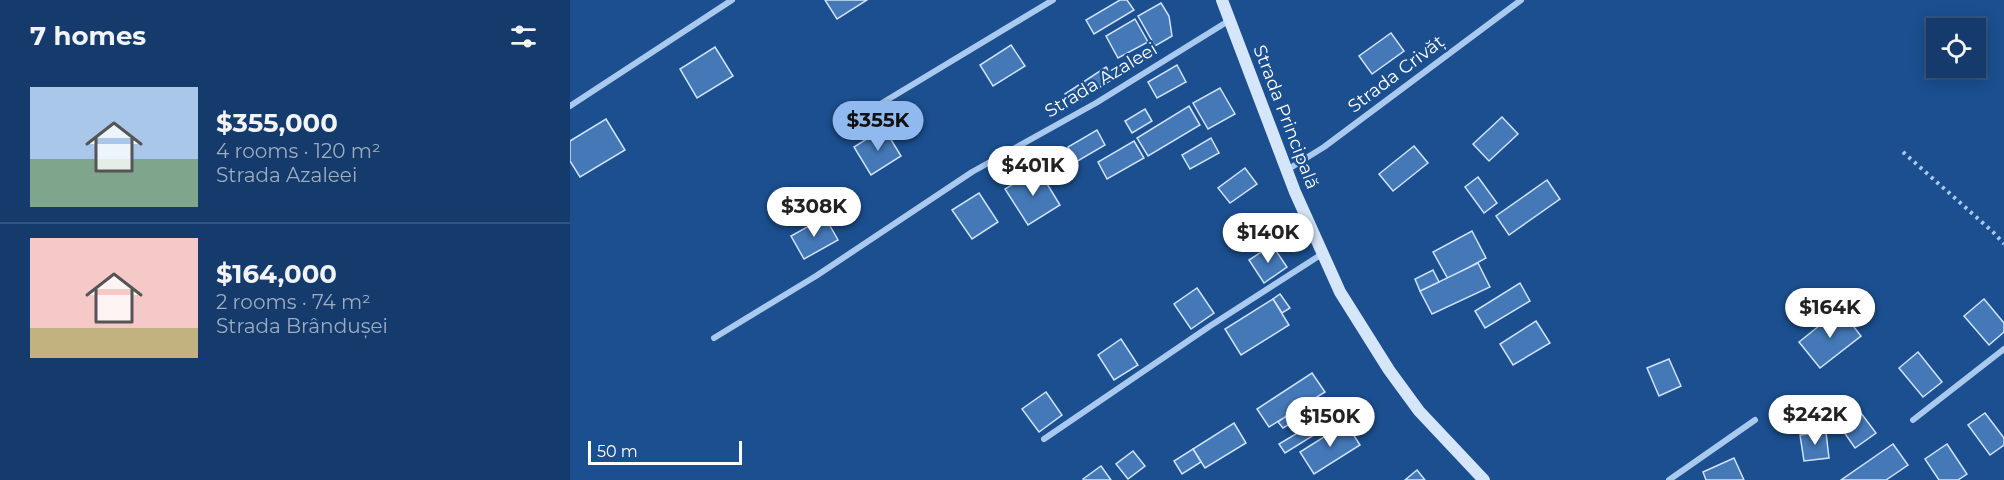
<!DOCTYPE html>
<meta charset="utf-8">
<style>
body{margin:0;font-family:Montserrat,sans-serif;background:#214673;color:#f1f3f6;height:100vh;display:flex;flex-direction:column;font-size:22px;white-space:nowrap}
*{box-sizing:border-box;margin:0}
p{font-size:20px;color:#9dadc1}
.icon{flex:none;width:33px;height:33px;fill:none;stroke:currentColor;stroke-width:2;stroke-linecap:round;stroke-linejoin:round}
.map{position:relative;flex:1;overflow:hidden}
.side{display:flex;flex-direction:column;background:#143b6b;width:570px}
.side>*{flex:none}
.buttons{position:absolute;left:1356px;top:18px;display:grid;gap:12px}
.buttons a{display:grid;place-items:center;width:60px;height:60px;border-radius:0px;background:#143b6b;box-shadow:0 3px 15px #0003,0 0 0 2px #33557e;font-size:30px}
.scale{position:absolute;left:18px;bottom:15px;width:154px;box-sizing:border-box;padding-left:6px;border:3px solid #fff;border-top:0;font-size:16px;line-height:21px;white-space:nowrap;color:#fff;-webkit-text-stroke:4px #1b4f8f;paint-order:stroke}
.price{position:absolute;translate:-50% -51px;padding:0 14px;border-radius:21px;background:#fff;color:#222;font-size:20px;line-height:39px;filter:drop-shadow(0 2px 3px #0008)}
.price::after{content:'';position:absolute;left:50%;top:36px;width:18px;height:14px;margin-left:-9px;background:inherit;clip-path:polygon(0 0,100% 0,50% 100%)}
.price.current{background:#90b9f0;color:#111}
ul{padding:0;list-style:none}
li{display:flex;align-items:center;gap:18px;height:150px;padding:0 30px}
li+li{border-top:2px solid #33557e}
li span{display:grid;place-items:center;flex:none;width:168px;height:120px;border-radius:0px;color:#555}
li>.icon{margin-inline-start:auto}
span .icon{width:72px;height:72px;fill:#fffc;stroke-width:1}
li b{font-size:26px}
h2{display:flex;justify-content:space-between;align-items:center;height:72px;padding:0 30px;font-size:26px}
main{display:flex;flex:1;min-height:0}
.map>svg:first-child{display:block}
.building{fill:#4478b7;stroke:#cfe3fa;stroke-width:1.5}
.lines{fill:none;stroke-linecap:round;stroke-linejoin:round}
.path{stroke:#a9c9ee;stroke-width:4;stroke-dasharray:3 4.5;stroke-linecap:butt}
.street{stroke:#a9c9ee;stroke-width:6}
.secondary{stroke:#d6e6fa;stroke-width:12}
.labels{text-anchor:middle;stroke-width:5;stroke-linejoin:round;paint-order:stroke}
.street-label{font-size:18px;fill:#fff;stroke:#1b4f8f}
</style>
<main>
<section class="side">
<h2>7 homes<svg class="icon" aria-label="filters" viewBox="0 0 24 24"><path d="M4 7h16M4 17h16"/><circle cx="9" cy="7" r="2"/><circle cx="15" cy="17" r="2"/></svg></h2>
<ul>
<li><span style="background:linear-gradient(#a9c7e8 60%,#7fa58c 0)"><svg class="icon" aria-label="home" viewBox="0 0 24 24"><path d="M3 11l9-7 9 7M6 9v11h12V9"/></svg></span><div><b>$355,000</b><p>4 rooms · 120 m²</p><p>Strada Azaleei</p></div></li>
<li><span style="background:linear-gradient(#f6c9c9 75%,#c2b280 0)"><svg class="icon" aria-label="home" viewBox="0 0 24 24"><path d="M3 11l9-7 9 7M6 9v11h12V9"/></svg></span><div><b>$164,000</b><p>2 rooms · 74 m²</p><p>Strada Brândușei</p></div></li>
</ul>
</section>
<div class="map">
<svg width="1434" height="480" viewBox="0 0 1434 480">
<rect width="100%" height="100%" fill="#1b4f8f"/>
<g class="building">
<path d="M255,0H297L267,19Z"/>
<path d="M550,0H557L564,10L524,34L516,20Z"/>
<path d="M591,3L599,16L602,36L585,46L568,16Z"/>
<path d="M565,19L578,42L548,58L536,36Z"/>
<path d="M821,33L834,51L802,74L789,56Z"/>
<path d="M441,45L455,66L423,86L410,65Z"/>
<path d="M145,47L163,76L127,98L110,69Z"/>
<path d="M607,65L616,82L587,98L578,82Z"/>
<path d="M536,67L544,78L503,105L495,94Z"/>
<path d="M650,88L665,114L638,129L623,103Z"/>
<path d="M619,106L630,125L578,156L567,138Z"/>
<path d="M575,109L582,121L562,133L555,121Z"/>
<path d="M932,117L948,134L919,161L903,144Z"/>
<path d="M36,119L55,150L10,177L0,161V141Z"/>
<path d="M314,128L331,156L301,175L284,147Z"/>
<path d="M527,130L535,145L506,162L498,147Z"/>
<path d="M641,138L649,153L620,169L612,155Z"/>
<path d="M564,141L574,158L537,179L528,162Z"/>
<path d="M844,146L858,163L823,191L809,174Z"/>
<path d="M675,168L687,184L660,203L648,188Z"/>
<path d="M468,169L490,205L458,225L435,189Z"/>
<path d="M908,177L927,203L914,213L895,187Z"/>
<path d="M977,180L990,199L939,235L926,216Z"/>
<path d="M409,193L428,222L402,239L382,210Z"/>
<path d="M255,217L268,240L234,259L221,236Z"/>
<path d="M902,231L916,258L878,279L863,252Z"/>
<path d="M702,245L717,267L694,283L679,260Z"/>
<path d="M908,263L920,287L862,314L850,291Z"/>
<path d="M863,270L869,282L850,291L845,279Z"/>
<path d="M950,283L960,301L915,328L905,311Z"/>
<path d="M627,288L644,313L621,329L604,304Z"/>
<path d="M710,294L720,308L712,313L703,299Z"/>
<path d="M703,299L719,325L671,355L655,329Z"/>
<path d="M1414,299L1434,323V332L1419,345L1394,316Z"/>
<path d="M1270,309L1291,336L1250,368L1229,342Z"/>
<path d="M966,321L980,343L943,365L930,344Z"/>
<path d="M551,339L568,365L544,380L528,355Z"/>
<path d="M1348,352L1372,382L1353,397L1329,368Z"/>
<path d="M1099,359L1111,386L1089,396L1077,368Z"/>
<path d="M742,373L755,392L699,427L687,409Z"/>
<path d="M476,392L492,415L469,432L452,409Z"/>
<path d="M1282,401L1306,433L1285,448L1262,415Z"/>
<path d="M723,412L728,419L713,428L708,422Z"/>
<path d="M1415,413L1434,438V445L1420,455L1398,425Z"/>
<path d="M664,423L676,443L635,468L623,449Z"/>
<path d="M776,423L790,445L744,474L730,452Z"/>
<path d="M739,426L744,435L715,453L709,444Z"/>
<path d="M1256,432L1259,458L1234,461L1230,435Z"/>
<path d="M1323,444L1338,465L1316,480H1271Z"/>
<path d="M1377,444L1397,474L1388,480H1369L1355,459Z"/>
<path d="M623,449L631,462L612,474L604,461Z"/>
<path d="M563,451L575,466L558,479L546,464Z"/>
<path d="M1164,458L1174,480H1136L1133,472Z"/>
<path d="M531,466L541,480H514L513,479Z"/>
<path d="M847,470L855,480H835Z"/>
</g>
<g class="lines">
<path class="path" d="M1333,152L1423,232L1434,244"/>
<g class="street">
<path d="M0,106L162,0"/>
<path d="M269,129L483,0"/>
<path d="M717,170L754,147L951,0"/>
<path d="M144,338L246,276L402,172L526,103L660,20"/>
<path d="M1343,420L1434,349"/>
<path d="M474,439L640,326L752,254"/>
<path d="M1099,480L1185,420"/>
</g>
<path class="secondary" d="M652,0L725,192L770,292L819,370L849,411L914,480"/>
</g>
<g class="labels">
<g class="street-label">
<text transform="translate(826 74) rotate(-37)" y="6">Strada Crivăț</text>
<text transform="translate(531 80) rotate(-31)" y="6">Strada Azaleei</text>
<text transform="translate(716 117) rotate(69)" y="6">Strada Principală</text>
</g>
</g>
</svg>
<div class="buttons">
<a><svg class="icon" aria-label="locate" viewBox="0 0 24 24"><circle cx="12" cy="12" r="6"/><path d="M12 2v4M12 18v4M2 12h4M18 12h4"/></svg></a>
</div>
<div class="scale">50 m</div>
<b class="price current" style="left:308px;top:152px">$355K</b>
<b class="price" style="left:463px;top:197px">$401K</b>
<b class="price" style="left:244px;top:238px">$308K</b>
<b class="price" style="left:698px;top:264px">$140K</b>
<b class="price" style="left:1260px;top:339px">$164K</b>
<b class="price" style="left:1245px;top:446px">$242K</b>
<b class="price" style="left:760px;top:448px">$150K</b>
</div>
</main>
